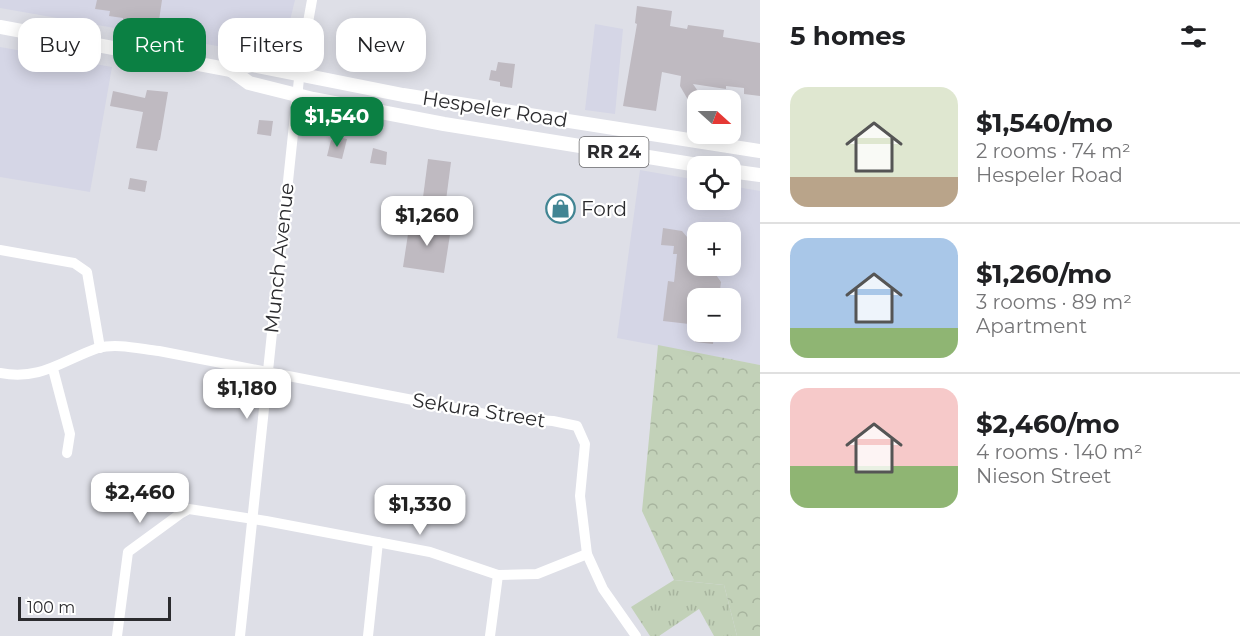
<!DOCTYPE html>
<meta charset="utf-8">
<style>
body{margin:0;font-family:Montserrat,sans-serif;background:#f2f2f2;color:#202124;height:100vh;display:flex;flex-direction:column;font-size:22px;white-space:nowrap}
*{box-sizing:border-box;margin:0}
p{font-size:20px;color:#757577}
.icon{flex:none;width:33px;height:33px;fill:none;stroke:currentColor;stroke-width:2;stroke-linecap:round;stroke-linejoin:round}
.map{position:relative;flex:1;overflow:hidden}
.sheet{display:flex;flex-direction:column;background:#fff;width:480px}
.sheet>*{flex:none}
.top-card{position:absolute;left:18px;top:18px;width:570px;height:54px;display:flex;gap:12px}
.needle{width:39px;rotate:111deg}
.controls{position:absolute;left:687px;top:90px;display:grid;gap:12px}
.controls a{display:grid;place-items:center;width:54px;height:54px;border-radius:12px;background:#fff;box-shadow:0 3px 15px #0003;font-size:30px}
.scale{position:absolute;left:18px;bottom:15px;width:153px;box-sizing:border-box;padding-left:6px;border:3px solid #2b2b2e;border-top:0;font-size:16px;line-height:21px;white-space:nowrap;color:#2b2b2e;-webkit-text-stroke:4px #fff;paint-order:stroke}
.price{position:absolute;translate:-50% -51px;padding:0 14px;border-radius:12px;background:#fff;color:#222;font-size:20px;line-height:39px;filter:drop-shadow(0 2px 3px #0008)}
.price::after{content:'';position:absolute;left:50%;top:36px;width:18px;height:14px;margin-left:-9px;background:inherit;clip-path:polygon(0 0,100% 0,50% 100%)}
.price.current{background:#0b8043;color:#fff}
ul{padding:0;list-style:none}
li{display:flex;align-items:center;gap:18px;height:150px;padding:0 30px}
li+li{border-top:2px solid #e0e0e0}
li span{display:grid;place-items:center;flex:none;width:168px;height:120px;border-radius:18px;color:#555}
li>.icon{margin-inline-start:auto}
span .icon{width:72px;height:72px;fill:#fffc;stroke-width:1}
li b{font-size:26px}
h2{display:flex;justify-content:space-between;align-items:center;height:72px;padding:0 30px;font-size:26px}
.tag{padding:0 21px;border-radius:18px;background:#fff;box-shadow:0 3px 15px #0003;font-size:21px;line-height:54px}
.tag.current{background:#0b8043;color:#fff}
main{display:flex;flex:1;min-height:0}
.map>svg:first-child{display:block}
.built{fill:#d5d6e6;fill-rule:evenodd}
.grass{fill:url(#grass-tufts)}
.forest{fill:url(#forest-crowns)}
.building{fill:#bfbac1}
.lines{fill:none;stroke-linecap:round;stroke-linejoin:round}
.minor{stroke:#fff;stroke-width:10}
.major{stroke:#fff;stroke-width:14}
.labels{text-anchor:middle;stroke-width:4.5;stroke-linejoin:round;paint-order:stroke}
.shield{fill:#fff;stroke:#6b6b6d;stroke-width:1.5}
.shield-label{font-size:18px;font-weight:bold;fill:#2b2b2e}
.street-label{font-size:20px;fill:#2b2b2e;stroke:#fff}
.poi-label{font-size:20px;fill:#2b2b2e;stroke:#fff;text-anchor:start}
</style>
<main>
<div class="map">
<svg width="760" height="636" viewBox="0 0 760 636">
<defs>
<pattern id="grass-tufts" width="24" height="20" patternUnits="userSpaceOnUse" patternTransform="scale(1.5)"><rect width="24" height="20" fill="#c2d1b8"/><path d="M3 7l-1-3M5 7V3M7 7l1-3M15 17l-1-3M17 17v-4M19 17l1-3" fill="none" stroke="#a7b49e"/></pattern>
<pattern id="forest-crowns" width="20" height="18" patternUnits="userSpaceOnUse" patternTransform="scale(1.5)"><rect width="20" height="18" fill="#c2d1b8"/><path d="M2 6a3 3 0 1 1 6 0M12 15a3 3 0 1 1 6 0" fill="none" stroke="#a7b49e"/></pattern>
</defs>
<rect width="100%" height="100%" fill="#dedfe7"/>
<g class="built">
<path d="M0,0H295L281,57L0,8Z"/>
<path d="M595,24L623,29L615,114L585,110Z"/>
<path d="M0,47L112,67L90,192L0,177Z"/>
<path d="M640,170L697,180L698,200H730L731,186L760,191V365L617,338ZM698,232H730V266H698ZM698,298H730V332H698Z"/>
</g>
<path class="grass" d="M674,580L724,585L737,636H714L699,609L659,636H650L631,607Z"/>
<path class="forest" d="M658,345L760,365V636H737L724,585L674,580L642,511Z"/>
<g class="building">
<path d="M97,0H162L158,27L123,21V18L109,16L110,11L95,9Z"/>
<path d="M637,6L672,11L670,26L687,29L688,25L724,30L723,37L760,43V96L744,94V88L726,86V89L693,84L704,100H698V117L680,86L681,76L662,72L656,111L623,106L637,24L635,23Z"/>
<path d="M498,62L515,64L512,88L500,86V82L489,80L491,70L496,71Z"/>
<path d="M147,90L168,92L160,140H159L157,151L136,148L143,112L110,106L113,91L145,98Z"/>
<path d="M259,120L273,121L271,136L257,134Z"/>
<path d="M337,137L347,139L342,159L327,156L331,140L336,141Z"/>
<path d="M373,148L387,152L386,165L370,163Z"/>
<path d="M428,159L451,162L445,208L422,205Z"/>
<path d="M130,178L147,181L145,192L128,189Z"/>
<path d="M410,221L451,228L444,273L403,267Z"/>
<path d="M663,228L682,231L698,250V266H715L714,272L721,282L719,298H698V325L663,321L668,281L674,282L677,254H673L674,246L661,245Z"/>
<path d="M696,332H714L713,344L695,342Z"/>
</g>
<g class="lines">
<g class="minor">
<path d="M0,250L74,263L87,272L100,348"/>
<path d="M53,369L70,434L67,453"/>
<path d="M0,373C41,381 63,360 98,348C117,343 140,349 159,351L506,418L553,421L577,426L585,444L580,496L587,554L603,589L636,636"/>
<path d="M117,636L128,552L180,514L189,509L266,521L430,552L498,575L537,574L587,554"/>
<path d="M240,636L295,115L301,61L312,0"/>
<path d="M368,636L378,542"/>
<path d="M490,636L498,575"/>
</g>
<g class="major">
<path d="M0,27L231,70L252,65L403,95L760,151"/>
<path d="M231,70L249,83L313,99L444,124L704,166"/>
<path d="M730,171L760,175"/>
</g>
</g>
<defs>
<symbol id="shop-ring" viewBox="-11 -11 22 22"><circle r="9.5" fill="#fff" stroke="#418593" stroke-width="1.5"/><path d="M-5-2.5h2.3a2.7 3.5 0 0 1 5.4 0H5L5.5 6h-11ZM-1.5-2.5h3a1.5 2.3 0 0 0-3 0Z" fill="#418593"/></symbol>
</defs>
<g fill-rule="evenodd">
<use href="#shop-ring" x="544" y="192" width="33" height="33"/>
</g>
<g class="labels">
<rect class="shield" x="579.5" y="137" width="69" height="30" rx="4.5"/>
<g class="shield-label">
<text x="614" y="158">RR 24</text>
</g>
<g class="street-label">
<text transform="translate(495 109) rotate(9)" y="7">Hespeler Road</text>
<text transform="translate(279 258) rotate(-84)" y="7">Munch Avenue</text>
<text transform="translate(479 410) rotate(9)" y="7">Sekura Street</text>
</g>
<g class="poi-label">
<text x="581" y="216">Ford</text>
</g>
</g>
</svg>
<div class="controls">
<a><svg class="needle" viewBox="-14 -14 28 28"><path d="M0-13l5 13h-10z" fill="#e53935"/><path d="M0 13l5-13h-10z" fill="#757577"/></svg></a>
<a><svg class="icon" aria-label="locate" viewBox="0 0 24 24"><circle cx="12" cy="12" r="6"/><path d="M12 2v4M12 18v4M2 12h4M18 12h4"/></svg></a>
<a>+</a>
<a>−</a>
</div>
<div class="scale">100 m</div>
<b class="price current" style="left:337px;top:148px">$1,540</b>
<b class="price" style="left:427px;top:247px">$1,260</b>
<b class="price" style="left:247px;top:420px">$1,180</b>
<b class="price" style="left:140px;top:524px">$2,460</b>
<b class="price" style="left:420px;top:536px">$1,330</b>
<div class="top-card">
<a class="tag">Buy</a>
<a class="tag current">Rent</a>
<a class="tag">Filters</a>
<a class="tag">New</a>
</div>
</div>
<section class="sheet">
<h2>5 homes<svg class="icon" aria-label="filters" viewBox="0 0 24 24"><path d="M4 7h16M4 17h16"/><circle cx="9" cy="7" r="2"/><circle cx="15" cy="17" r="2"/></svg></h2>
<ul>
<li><span style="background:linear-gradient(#dfe7d0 75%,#b9a48a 0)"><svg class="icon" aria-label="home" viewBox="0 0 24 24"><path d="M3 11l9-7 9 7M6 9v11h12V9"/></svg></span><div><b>$1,540/mo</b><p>2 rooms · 74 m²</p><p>Hespeler Road</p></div></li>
<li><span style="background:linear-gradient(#a9c7e8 75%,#8fb573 0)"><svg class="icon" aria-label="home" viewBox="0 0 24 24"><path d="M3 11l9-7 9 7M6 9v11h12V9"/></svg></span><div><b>$1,260/mo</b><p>3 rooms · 89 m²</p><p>Apartment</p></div></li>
<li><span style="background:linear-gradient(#f6c9c9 65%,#8fb573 0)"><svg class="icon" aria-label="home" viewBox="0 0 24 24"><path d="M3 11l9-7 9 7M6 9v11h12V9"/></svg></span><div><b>$2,460/mo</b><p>4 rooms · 140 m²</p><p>Nieson Street</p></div></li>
</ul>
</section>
</main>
